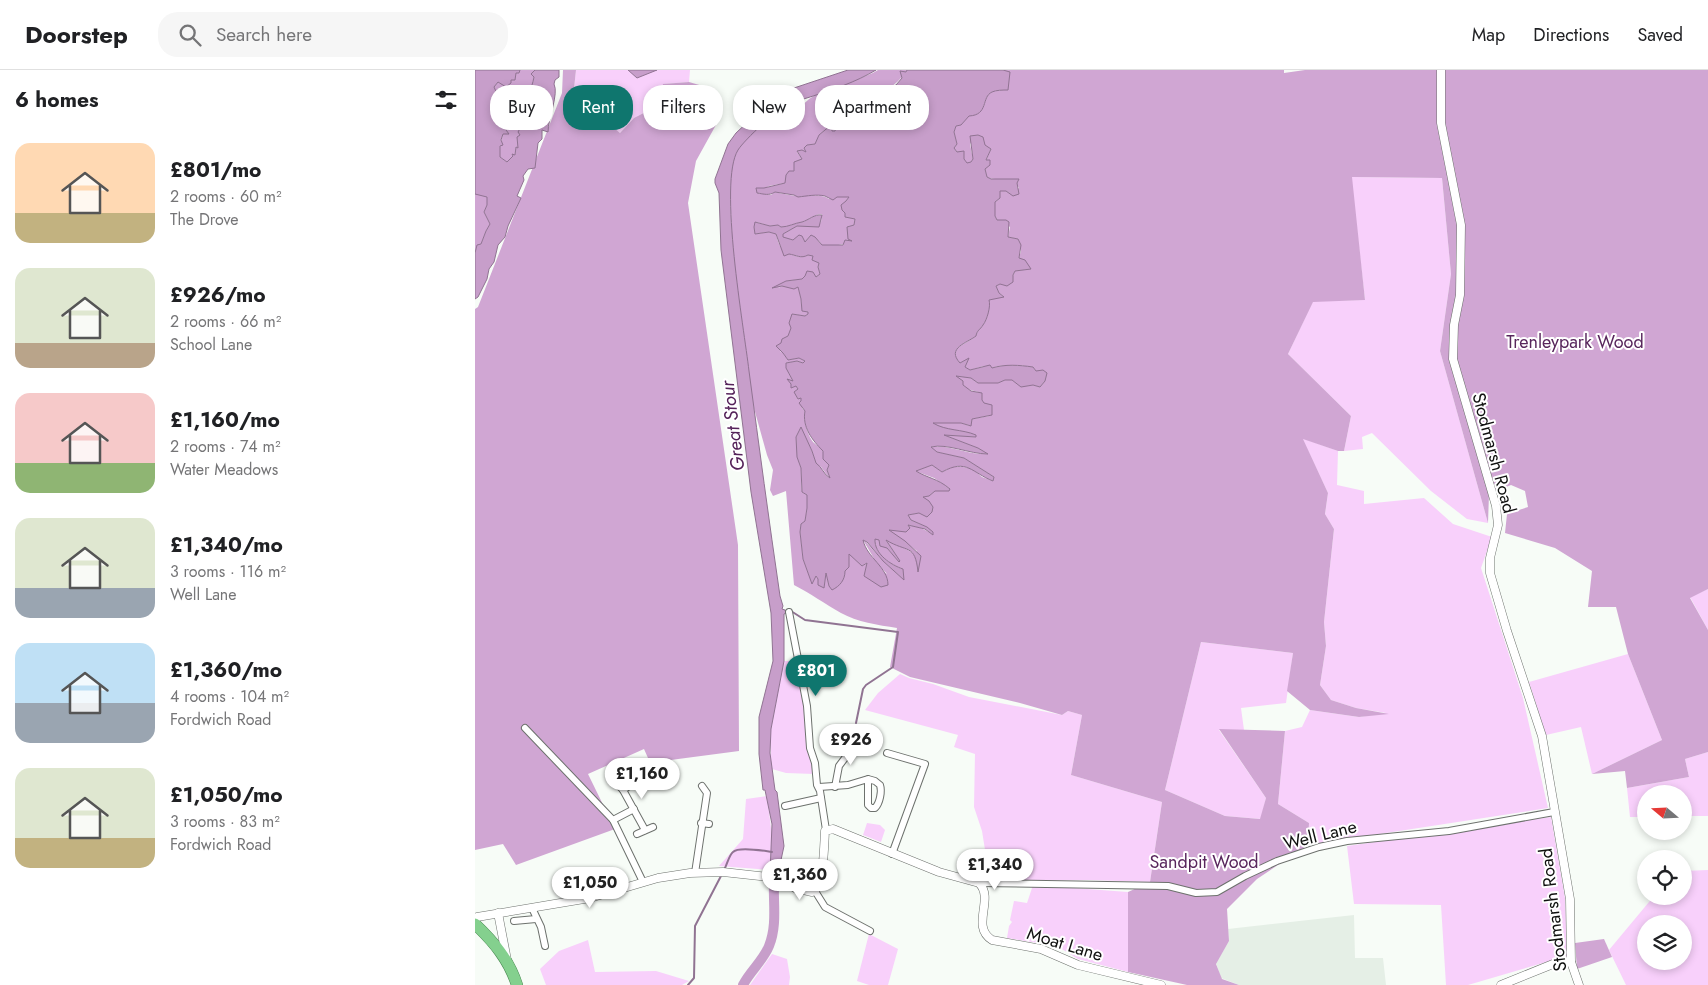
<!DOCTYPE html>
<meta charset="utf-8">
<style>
body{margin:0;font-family:Jost,sans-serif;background:#f6f6f6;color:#202124;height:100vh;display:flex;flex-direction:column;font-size:19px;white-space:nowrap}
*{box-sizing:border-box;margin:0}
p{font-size:16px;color:#757577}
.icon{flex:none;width:28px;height:28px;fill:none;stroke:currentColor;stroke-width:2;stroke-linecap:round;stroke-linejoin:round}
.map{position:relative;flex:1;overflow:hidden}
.drawer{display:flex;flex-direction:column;background:#fff;width:475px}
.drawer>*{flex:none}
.banner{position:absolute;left:15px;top:15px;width:475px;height:45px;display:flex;gap:10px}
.needle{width:32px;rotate:289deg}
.controls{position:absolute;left:1162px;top:715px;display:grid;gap:10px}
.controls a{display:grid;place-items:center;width:55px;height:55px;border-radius:50%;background:#fff;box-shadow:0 2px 8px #0003;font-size:25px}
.price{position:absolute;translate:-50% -42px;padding:0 11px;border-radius:18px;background:#fff;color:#222;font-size:16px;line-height:32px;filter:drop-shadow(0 1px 2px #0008)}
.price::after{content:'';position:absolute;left:50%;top:30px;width:15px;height:11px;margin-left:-8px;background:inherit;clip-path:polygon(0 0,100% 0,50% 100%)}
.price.active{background:#0f766e;color:#fff}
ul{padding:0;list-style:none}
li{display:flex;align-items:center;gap:15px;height:125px;padding:0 15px}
li span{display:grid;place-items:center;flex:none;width:140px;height:100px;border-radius:15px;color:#555}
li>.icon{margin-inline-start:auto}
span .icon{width:60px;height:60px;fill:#fffc;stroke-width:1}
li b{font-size:21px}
h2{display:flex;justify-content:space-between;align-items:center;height:60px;padding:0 15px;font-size:21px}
.chip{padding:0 18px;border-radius:20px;background:#fff;box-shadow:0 2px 8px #0003;font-size:18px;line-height:45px}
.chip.active{background:#0f766e;color:#fff}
header{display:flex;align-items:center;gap:30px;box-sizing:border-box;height:70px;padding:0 25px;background:#fff;border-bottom:1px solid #e0e0e0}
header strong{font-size:24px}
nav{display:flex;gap:28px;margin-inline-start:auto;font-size:18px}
.search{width:350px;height:45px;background:#f6f6f6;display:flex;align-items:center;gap:12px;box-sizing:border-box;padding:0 18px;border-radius:20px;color:#757577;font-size:19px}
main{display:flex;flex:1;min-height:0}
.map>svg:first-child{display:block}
.built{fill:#e5efe6}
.green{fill:#f8d0fb;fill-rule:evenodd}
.forest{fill:#d0a6d3}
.water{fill:#c79eca;stroke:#907392}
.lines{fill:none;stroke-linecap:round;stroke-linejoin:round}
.stream{stroke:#907392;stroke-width:2}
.river{stroke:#c79eca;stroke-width:10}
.minor-casing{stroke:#6d716d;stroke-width:8}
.tertiary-casing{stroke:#6d716d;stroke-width:9}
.trunk-casing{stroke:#47854f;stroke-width:12}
.minor{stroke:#fff;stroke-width:6}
.tertiary{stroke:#fff;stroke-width:8}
.trunk{stroke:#84d08e;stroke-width:11}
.labels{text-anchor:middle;stroke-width:4;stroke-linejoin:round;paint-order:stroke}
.park-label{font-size:18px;fill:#58265c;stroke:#fff}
.street-label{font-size:18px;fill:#0f100f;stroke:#fff}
.water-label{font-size:19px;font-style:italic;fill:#542259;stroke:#fff}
</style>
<header>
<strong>Doorstep</strong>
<div class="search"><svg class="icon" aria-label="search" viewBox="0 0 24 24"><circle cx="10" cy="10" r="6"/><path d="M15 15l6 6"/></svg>Search here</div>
<nav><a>Map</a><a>Directions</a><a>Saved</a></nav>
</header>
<main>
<section class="drawer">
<h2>6 homes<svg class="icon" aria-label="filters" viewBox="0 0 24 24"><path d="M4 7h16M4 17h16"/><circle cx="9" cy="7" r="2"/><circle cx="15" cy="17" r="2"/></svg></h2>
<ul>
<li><span style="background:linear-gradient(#ffd9b3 70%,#c2b280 0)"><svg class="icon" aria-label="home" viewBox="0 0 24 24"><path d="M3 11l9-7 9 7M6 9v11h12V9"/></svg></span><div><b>£801/mo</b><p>2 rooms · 60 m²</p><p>The Drove</p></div></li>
<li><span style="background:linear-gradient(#dfe7d0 75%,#b9a48a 0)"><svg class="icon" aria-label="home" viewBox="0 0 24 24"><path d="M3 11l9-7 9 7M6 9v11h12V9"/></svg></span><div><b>£926/mo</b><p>2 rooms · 66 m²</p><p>School Lane</p></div></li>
<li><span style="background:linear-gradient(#f6c9c9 70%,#8fb573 0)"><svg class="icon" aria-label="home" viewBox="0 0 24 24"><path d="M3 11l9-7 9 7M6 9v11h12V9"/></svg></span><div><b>£1,160/mo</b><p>2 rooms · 74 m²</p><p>Water Meadows</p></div></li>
<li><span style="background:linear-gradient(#dfe7d0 70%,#9aa5b1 0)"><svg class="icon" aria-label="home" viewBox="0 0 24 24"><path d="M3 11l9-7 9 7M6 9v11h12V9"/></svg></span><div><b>£1,340/mo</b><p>3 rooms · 116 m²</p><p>Well Lane</p></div></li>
<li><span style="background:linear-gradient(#bfe0f5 60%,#9aa5b1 0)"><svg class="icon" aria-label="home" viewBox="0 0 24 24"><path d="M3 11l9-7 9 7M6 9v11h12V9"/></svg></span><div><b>£1,360/mo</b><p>4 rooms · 104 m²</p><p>Fordwich Road</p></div></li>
<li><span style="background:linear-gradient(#dfe7d0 70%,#c2b280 0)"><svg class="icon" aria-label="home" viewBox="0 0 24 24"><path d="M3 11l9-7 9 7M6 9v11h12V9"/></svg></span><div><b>£1,050/mo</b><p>3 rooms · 83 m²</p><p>Fordwich Road</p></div></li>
</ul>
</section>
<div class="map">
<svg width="1233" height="915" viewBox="0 0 1233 915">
<rect width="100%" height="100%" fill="#f7fcf7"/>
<path class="built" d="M879,845L880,888H908L911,915H764L746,908L741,893L754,871L753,859Z"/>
<g class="green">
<path d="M101,0H153L162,8L181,0H215L214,12L189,14L184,35L159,48L145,63L126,47L112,31L98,28Z"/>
<path d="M876,107L967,108L976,204L965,281L1013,453L992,449L956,421L897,363L887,367L888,379L869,381L876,346L813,284L838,231L890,230Z"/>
<path d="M827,368L863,381L862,415L889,421V434L949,428L978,454L1017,467L1006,498L1048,628L1073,738L833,775L834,753L803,734L810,661L827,657L835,640L884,647L911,643L881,638L856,630L845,615L851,576L849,552L859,459L850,444L853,423Z"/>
<path d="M1233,519V560L1215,527Z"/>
<path d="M726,572L818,583L811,633L766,638L769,660H744L791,728L786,749L750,746L690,720Z"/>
<path d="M1153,584L1187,670L1117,704L1106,657L1071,665L1054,612Z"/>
<path d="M309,591H321L329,634L339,704L311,703L297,699L296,695V659Z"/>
<path d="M425,604L434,608L458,614L494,627L587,645L593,641L607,645L596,705L687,732L675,812L616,810L515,811L507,761L499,737L500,684L479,677L483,665L390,640L403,623Z"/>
<path d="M1233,682V746H1209V724H1171V747H1155L1152,718L1214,707L1210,689Z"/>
<path d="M292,726L297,766L296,800L244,796L268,769L271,729Z"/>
<path d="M1076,747L1090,828L1092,886L993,915H971L966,835L879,834L872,776Z"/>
<path d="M392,753L405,755L410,760L406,772L388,765Z"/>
<path d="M1233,800V915H1151L1134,880L1179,826H1209V801ZM1171,854H1209V891H1171Z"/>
<path d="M558,815L653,822V902L603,889L582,876L532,868L534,856L537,852L535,850L539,831L552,833Z"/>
<path d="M394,864L423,879L413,915H394L382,911Z"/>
<path d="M113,870L120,902L181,901L214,911L207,915H71L65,899L84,881Z"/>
<path d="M297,884L312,889L315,907L314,915H275Z"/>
</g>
<g class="forest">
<path d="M45,0H60L56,4L59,7C58,18 50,29 52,41C44,51 45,66 43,78L41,77L40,85L32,92L25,87L24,82L28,64H33L31,60L38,35L33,24L27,29L23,26L19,17L23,12L28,14L36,9L41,2L44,3Z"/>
<path d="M88,0H101L98,28L112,30L126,47L145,63L159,48L184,35L188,14L214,12L238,19L242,53L221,91L213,133L263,475L264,681L188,691L177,697L169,679L113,704L140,759L41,795L28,774L0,780V239L3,237L87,23Z"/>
<path d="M403,0H432C425,12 414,18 404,26C399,31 396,40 389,44C381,51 365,48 360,61H356V55L344,65L341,74L332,75L329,78L332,83L322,82L327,89L310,113L294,116L282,123L296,125L300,122C309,124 321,127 330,126C338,126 347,124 354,129L362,127H374L371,131L380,149L379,155L372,157L378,170C369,175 357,177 347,175L344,171L335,166L330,172L308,168V164L322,156H339L346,152L347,144C339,144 334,150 327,152C320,153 313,157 306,157L303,155L295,156L281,152L280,164L294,162L301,164C302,168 303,172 305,176C309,183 325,190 333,185L339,186L344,193L343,197L345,204L341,207L330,206L327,209L311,211L303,218L307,216L323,217L326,229V235L333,242V244L330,246L317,244V258L305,281L308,283L313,290L324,288L330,291L328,293L322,291L311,293L314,304L323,319L320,322L323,329L326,328L327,338L330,341C328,351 332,363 338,372C341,375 345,377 347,380C351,386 349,390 354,395L352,400L355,409L346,397L341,394L337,381L326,358L321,367L324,392L326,398V414L327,422L332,425V438L330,452L326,454L325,462L328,489L337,513L340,505L349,517L351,502L354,516L374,497V483L387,496L393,493L412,504L401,492L388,470L391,472L408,491L428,509V499C416,495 399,484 400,469H404L424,492L425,491L410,468C418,474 439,480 441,488C443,491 442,497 443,500L442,481L413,460C433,455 440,453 457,464L452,457L436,450L433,445L444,443L447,427L454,426L460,421H474V418L459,408L440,401L457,395L467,402L477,397H488L498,399L507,407L518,411L519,407L489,388L462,382L455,377C475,374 492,385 512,384L503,378L466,364L501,367V365L467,358L457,353H486L495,356L497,349L514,346L503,322L492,319L479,305L496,308L503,313H523L530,310H537L546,316L558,315L565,317L570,311L571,303L561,301L558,297L544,295L523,296L517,298L509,296L495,300L490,297L493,289L485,293C471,278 492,274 501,266C502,260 505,260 508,255C513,249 514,238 514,230L528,226L524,223L521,216L537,208L540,201L555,199L544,188L546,181L543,169L533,167L535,157L527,151L522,150L520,146V132L525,128V121H531L536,124L544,118C537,103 523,113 512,107L510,99L515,90L511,91L516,79L510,76L503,65L500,66L495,74L498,89L496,92L492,94L479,78L482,74L479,62L481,56L486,55L494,45C514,45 506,27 517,22C521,20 528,20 533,20L528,0H809V3L830,0H1233V519L1215,528L1233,560V682L1210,689L1214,707L1152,718L1150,701L1117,704L1187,670L1153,584L1141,537H1113L1117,501L1080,478L1030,463L1032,444L1053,437L1050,421L1036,415L1014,424L1013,453L965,281L976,204L967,108L877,107L890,230L838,232L813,284L876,346L869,381H863L828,369L853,423L850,444L859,459L849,552L851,576L845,615L856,630L881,638L914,644L884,647L835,640L812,621L818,583L726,572L690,720L750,746L785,749L791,728L744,659L810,661L803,734L834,753L833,775L782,809L752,839L754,871L741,894L747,909L764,915H712L653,902V822L675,812L687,732L596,705L607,645L593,641L587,645L545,633L435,607L415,597L422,558C403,555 382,552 366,543C350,534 335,523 319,515L311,421L298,426L295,420L298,400L292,385L277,331L257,179L255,104L259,84L269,70L308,35L319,30L323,41C340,15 378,15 403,0Z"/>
<path d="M1,123L12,127V135L9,142L15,154L11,161L6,174L2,176L0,183V124Z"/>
<path d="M1129,869L1137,887L1102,899L1100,873Z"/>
</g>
<g class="water">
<path d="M0,0H45L44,3H41L40,10H36V13L31,17L23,12L19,17L23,26L26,29L29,27V23L33,24L35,22L38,25L37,42L31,60L34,64H28L26,70L28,75L25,76V87L32,92L38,86L37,84L40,85L41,77L43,78L42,67L45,65L43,62L47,55L45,50L52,41C50,29 57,19 59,7L56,4L60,0H84V7L80,10L79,14C84,24 73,48 73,62L67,60V69L63,73L60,98L53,99L48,106L49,110L42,126L46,128L33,156L30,167L23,175L19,192L14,199L12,209L3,227L0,229V183L2,175L6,174L11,161L15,154L9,142L12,135V127L0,124Z"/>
<path d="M153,0H182L162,8Z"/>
<path d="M373,0H401C381,12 357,20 335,27C327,30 320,30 313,34C303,39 270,69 263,80C243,112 269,258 274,301C284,376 294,451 305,526L308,536L307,539L310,540L311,543L309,544V591L296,659L295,683L300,720L302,722L309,776L303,804L301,807L295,804L297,754L290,720H288L284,684V647L298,591L296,543L276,422L246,180L244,123L240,113V109L253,74L261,63L295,31L313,20Z"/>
<path d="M432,0H528L535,2L533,20C528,20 521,20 517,22C506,27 514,45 494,46L486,55L481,56L479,62L482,74L479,78L482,82L489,81V89L492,93L496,92L498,89L495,66L503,65L508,67L510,75L516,79L511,90H515V95L510,99L512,107L516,109H544L542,113L544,124L538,126L531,121H525V128L520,132V146L522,150H531L534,152L533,167L543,169L546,175L544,188L550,190L556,199L540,201L538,205V212L532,216L525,214L521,216L524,223L529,227L514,230C516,236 512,250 508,255C505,260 502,260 501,266C492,273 471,278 485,293L494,288L490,297L495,300L515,295L517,298C530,294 544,295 558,297L561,301L568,300L572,303L570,311L565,317L558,315L546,317L537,310H530L523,313H503L496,308L481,306L488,311V315L496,321L507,323V330L509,333L517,335V345L497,349L496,356L486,353H458C471,361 487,359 501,365V367L469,365L503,378L513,384C494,384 472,373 456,377L462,382L489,388L519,407L518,411C497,403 492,388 467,402L457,395L441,401C452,408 462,408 475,419L474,421H460L454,426L448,427L454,431L458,437L457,442L452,447L444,443L433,445L436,450L452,457L458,462V465L450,459L433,455L435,458L431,462L414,460L430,471L446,486L443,502C440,473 432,483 411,470L425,491L424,492L412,478L405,476L404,470L400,469C399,484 416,495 428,499L429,510L408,491L392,472L388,470C392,488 413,497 413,515L406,517L389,506L392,493L387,496L374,484V497L370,501C370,510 365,516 357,520L354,516L351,503L349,518L343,515V509L341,506L337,514L328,489L325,462L326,454L330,451L332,438V425L327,422L326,398L322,387L321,367L326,357L337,381L341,393C347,397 349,405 355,408L352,400L354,395L348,389V381C337,370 327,357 330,341L324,333L326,331V328L323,329L319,322L323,319L321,316L316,318V314L312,309L318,311L311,298V293L322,291L328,293L330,291L324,288L313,290L308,283L301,276L306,273L307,269L313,266L316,258L314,253L317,244L330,246L333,244V242L327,241L326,229L323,217L319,219L307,216L297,218L311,211L327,209L330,206L332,201L338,202L341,207L345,204L343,197L344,193L337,190L338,186L333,185C326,189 321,185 314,184L309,186L301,164L294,162L280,164L279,157L280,152L295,156L303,155L306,157C313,157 320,153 327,152C334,150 339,144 347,145L344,157L322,156L308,164V167L318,170L324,165L327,166L330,172L336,165L340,167L347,175H368L370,170L377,171L373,169L372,157L379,155L380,149L370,147V143L367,140L366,135L371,131L374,127H362L358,130C355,129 353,127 350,126C342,124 332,126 323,127L319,125L300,122C294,126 289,124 282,123L281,118H289L310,113L311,105L314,101H319V92L327,89L322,81L327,80L331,82L329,78L332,75L340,74L344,65L356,55L357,61H360L362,56L361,53L365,49L371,51L380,42L389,45L393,40L392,35L397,36L404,26L408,24L410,20L421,15L427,8L425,1L431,2Z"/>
</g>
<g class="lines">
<g class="stream">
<path d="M316,541L330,550L423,562L418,597L391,615L388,619L381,653"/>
<path d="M249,800C252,795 254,785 258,782C264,776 289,781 297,782"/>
<path d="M213,915L219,908L220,856L247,804"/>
</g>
<path class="river" d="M268,915C275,901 288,891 294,876C304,851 296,825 300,799"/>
<defs>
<g id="minor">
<path d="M314,542L332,636L335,678L340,693L342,715L345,721L351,760"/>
<path d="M50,658L138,750L168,812"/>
<path d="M412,683L450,694L417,784"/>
<path d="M143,715L148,720L170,760"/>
<path d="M344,717L373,715L393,709L400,711L405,715C407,721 405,733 400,738H396L393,735V709"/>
<path d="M360,717L364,696L376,680L378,674"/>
<path d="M148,720L159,713"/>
<path d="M310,736L346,728"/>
<path d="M138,750L159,739"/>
<path d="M226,753L234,754"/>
<path d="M162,764L178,757"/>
<path d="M220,803L232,723L227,716"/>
<path d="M504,813L693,816L721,823L742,822L770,806L802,791L844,777L872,771L974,761L1079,742"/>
<path d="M340,821L350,837L395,861"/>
<path d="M57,838L66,857L70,876"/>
<path d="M39,851L61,849"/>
</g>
<g id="tertiary">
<path d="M966,0V53L986,155L985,225L979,255L978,289L1021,436L1023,455L1015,488V503L1032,561L1067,666L1095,829L1096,892L1104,915"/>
<path d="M23,843L32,890"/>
<path d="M0,849L2,847L115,828L183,808L215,803L248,802L294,807L309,810L320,818L337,822L340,821C349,808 349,777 350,761L358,759L464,802L504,813C520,829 495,856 517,870L566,879L603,895L686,915"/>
<path d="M1026,915L1078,894L1096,892"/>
</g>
<path id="trunk" d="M0,854C19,872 34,890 42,915"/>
</defs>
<use href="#minor" class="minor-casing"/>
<use href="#tertiary" class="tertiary-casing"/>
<use href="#trunk" class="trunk-casing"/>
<use href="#minor" class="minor"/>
<use href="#tertiary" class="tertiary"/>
<use href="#trunk" class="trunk"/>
</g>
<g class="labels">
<g class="park-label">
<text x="1100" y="278">Trenleypark Wood</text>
<text x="729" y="798">Sandpit Wood</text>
</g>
<g class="street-label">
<text transform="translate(1019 383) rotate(75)" y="6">Stodmarsh Road</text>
<text transform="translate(845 765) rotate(-14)" y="6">Well Lane</text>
<text transform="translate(1078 840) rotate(-97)" y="6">Stodmarsh Road</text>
<text transform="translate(590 874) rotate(17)" y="6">Moat Lane</text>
</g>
<g class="water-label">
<text transform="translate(257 356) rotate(-97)" y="7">Great Stour</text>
</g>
</g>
</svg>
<div class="controls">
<a><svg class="needle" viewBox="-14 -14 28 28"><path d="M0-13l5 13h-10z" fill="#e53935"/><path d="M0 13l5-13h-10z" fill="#757577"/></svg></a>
<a><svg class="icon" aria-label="locate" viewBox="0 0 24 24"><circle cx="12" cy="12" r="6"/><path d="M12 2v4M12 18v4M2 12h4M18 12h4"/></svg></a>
<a><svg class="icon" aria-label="layers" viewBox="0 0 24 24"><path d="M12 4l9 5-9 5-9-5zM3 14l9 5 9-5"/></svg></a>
</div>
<b class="price active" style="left:341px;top:627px">£801</b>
<b class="price" style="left:376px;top:696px">£926</b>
<b class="price" style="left:167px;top:730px">£1,160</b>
<b class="price" style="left:520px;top:821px">£1,340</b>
<b class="price" style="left:325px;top:831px">£1,360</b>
<b class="price" style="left:115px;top:839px">£1,050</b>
<div class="banner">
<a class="chip">Buy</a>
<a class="chip active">Rent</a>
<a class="chip">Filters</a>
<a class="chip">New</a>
<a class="chip">Apartment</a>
</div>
</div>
</main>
